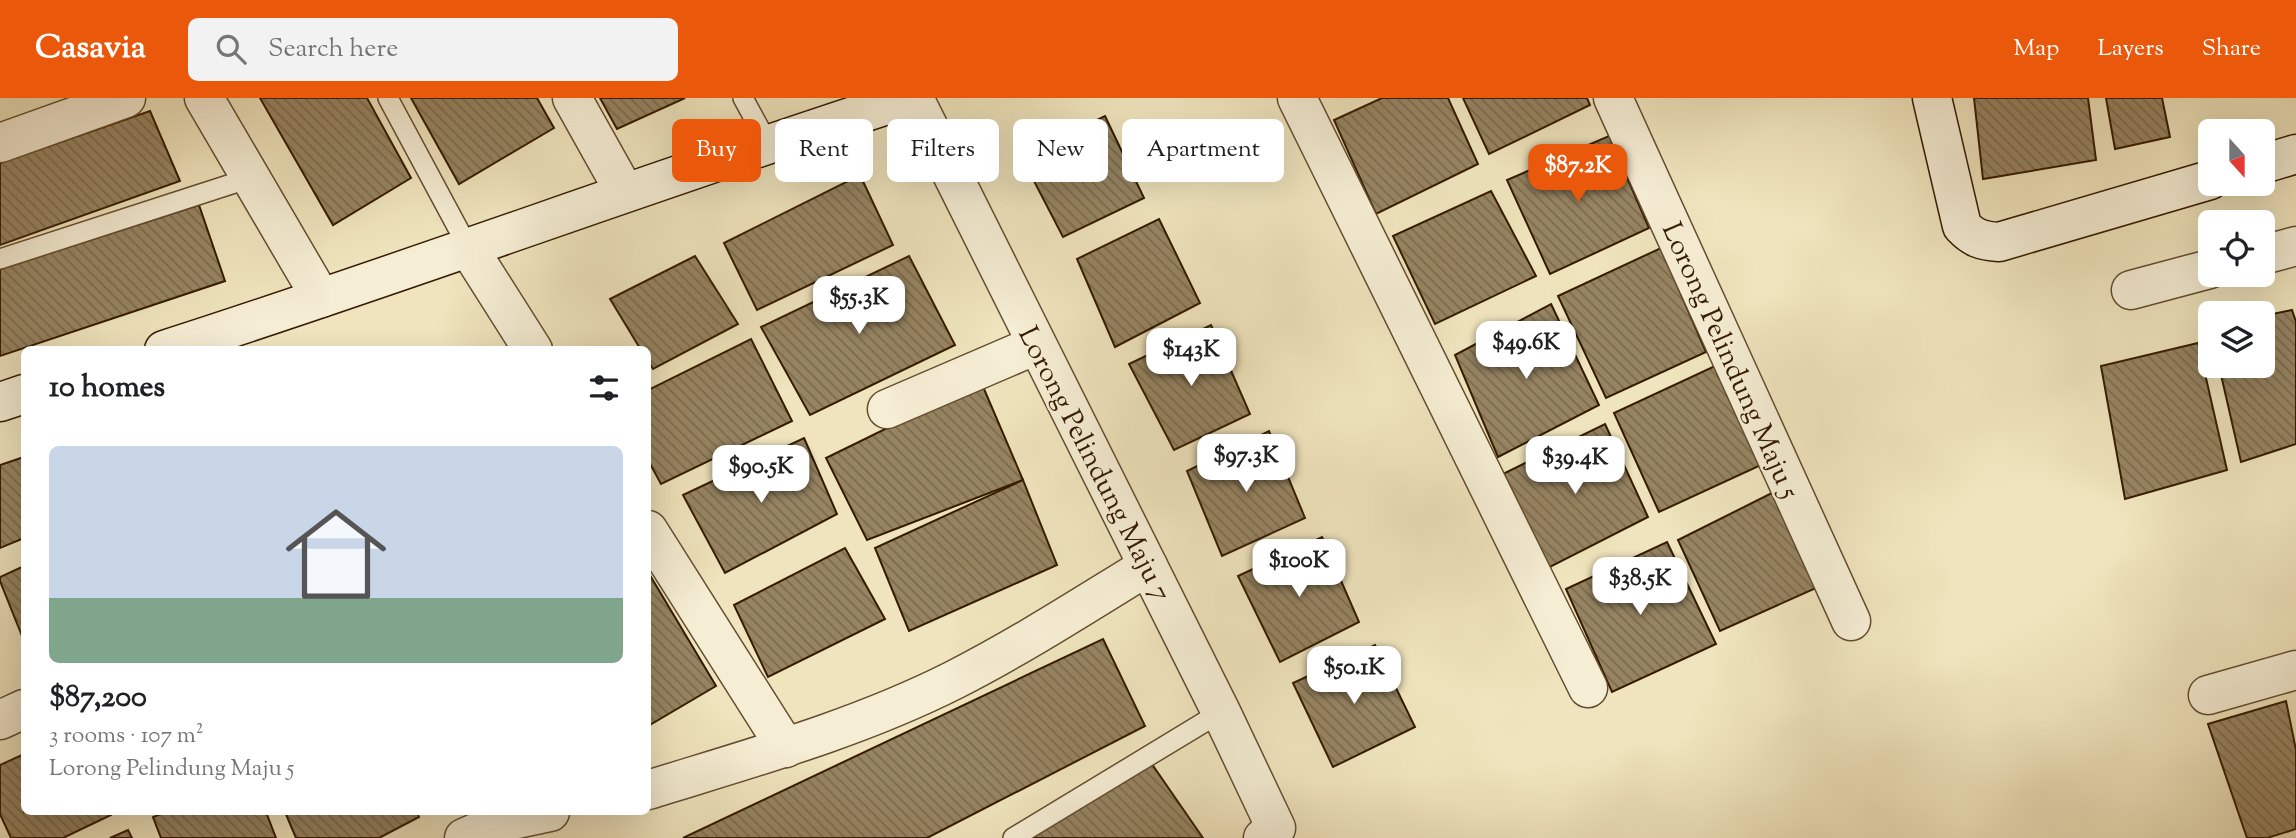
<!DOCTYPE html>
<meta charset="utf-8">
<style>
body{margin:0;font-family:"Sorts Mill Goudy",serif;background:#f2f2f2;color:#202124;height:100vh;display:flex;flex-direction:column;font-size:26px;white-space:nowrap}
*{box-sizing:border-box;margin:0}
p{font-size:23px;color:#757577}
.icon{flex:none;width:38px;height:38px;fill:none;stroke:currentColor;stroke-width:2;stroke-linecap:round;stroke-linejoin:round}
.map{position:relative;flex:1;overflow:hidden}
.panel{position:absolute;left:21px;top:248px;width:630px;height:469px;display:flex;flex-direction:column;background:#fff;border-radius:10px;box-shadow:0 7px 28px #0002}
.panel>*{flex:none}
.banner{position:absolute;left:672px;top:21px;width:665px;height:63px;display:flex;gap:14px}
.needle{width:46px;rotate:159deg}
.controls{position:absolute;left:2198px;top:21px;display:grid;gap:14px}
.controls a{display:grid;place-items:center;width:77px;height:77px;border-radius:10px;background:#fff;box-shadow:0 7px 28px #0002;font-size:35px}
.price{position:absolute;translate:-50% -60px;padding:0 16px;border-radius:14px;background:#fff;color:#222;font-size:23px;line-height:46px;filter:drop-shadow(0 2px 4px #0008)}
.price::after{content:'';position:absolute;left:50%;top:42px;width:21px;height:16px;margin-left:-10px;background:inherit;clip-path:polygon(0 0,100% 0,50% 100%)}
.price.current{background:#ea580c;color:#fff}
ul{padding:0;list-style:none}
li{display:grid;align-content:center;gap:14px;height:371px;padding:0 28px}
li+li{border-top:2px solid #e0e0e0}
li span{display:grid;place-items:center;height:217px;border-radius:10px;color:#555}
li>.icon{margin-inline-start:auto}
span .icon{width:126px;height:126px;fill:#fffc;stroke-width:1}
li b{font-size:30px}
h2{display:flex;justify-content:space-between;align-items:center;height:84px;padding:0 28px;font-size:30px}
.chip{padding:0 24px;border-radius:10px;background:#fff;box-shadow:0 7px 28px #0002;font-size:24px;line-height:63px}
.chip.current{background:#ea580c;color:#fff}
header{display:flex;align-items:center;gap:42px;box-sizing:border-box;height:98px;padding:0 35px;background:#ea580c;color:#fff}
header strong{font-size:33px}
nav{display:flex;gap:38px;margin-inline-start:auto;font-size:24px}
.search{width:490px;height:63px;background:#f2f2f2;display:flex;align-items:center;gap:18px;box-sizing:border-box;padding:0 24px;border-radius:10px;color:#757577;font-size:26px}
.map>svg:first-child{display:block}
.building{fill:url(#building-back-hatch);stroke:#351b00;stroke-width:2}
.lines{fill:none;stroke-linecap:round;stroke-linejoin:round}
.lane-casing{stroke:#644d2f;stroke-width:22}
.street-casing{stroke:#644d2f;stroke-width:41}
.secondary-casing{stroke:#351b00;stroke-width:41}
.lane{stroke:#f5edd4;stroke-width:19}
.street{stroke:#f5edd4;stroke-width:38}
.secondary{stroke:#f5edd4;stroke-width:38}
.labels{text-anchor:middle;stroke-width:5;stroke-linejoin:round;paint-order:stroke}
.street-label{font-size:28px;fill:#351b00;stroke:#f5edd4}
</style>
<header>
<strong>Casavia</strong>
<div class="search"><svg class="icon" aria-label="search" viewBox="0 0 24 24"><circle cx="10" cy="10" r="6"/><path d="M15 15l6 6"/></svg>Search here</div>
<nav><a>Map</a><a>Layers</a><a>Share</a></nav>
</header>
<div class="map">
<svg width="2296" height="740" viewBox="0 0 2296 740">
<defs>
<pattern id="building-back-hatch" width="6" height="6" patternUnits="userSpaceOnUse" patternTransform="scale(1.75)"><rect width="6" height="6" fill="#968462"/><path d="M-1 5l2 2M0 0l6 6M5-1l2 2" fill="none" stroke="#7b6b4e"/></pattern>
</defs>
<rect width="100%" height="100%" fill="#efe4bd"/>
<filter id="stains"><feTurbulence type="fractalNoise" baseFrequency=".00286" numOctaves="4"/><feColorMatrix values="0 0 0 0 .2 0 0 0 0 .09 0 0 0 0 .02 0 0 0 .5 -.17"/></filter>
<radialGradient id="worn" r=".72"><stop offset=".6" stop-color="#630" stop-opacity="0"/><stop offset="1" stop-color="#630" stop-opacity=".3"/></radialGradient>
<g class="building">
<path d="M260,0H367L411,80L333,127Z"/>
<path d="M411,0H537L554,30L459,86Z"/>
<path d="M600,0H685L617,31Z"/>
<path d="M1382,0H1448L1478,66L1376,116L1334,22Z"/>
<path d="M1463,0H1587L1590,7L1489,56Z"/>
<path d="M1974,0H2088L2096,62L1983,81Z"/>
<path d="M2106,0H2162L2170,39L2115,51Z"/>
<path d="M150,13L180,83L0,147V65Z"/>
<path d="M1105,18L1144,100L1063,139L1021,58Z"/>
<path d="M1609,38L1649,130L1550,176L1507,82Z"/>
<path d="M860,77L893,147L757,212L724,145Z"/>
<path d="M1491,93L1536,178L1435,226L1393,138Z"/>
<path d="M199,107L225,183L0,258V171Z"/>
<path d="M1159,121L1200,205L1115,249L1077,161Z"/>
<path d="M1661,150L1706,254L1606,300L1558,198Z"/>
<path d="M695,158L738,226L653,271L648,262V252H641L610,201Z"/>
<path d="M909,158L955,247L810,317L761,229Z"/>
<path d="M1551,206L1599,307L1498,359L1455,257Z"/>
<path d="M2292,212L2296,224V346L2241,364L2219,268H2263V218Z"/>
<path d="M1211,227L1250,316L1174,352L1129,266Z"/>
<path d="M751,241L792,323L661,386L648,362V292Z"/>
<path d="M2198,245L2227,372L2125,401L2101,268Z"/>
<path d="M1717,267L1761,367L1659,414L1614,315Z"/>
<path d="M981,284L1023,382L867,442L826,360Z"/>
<path d="M1605,326L1648,419L1546,471L1503,376Z"/>
<path d="M1269,333L1305,420L1222,458L1187,373Z"/>
<path d="M804,340L837,416L725,475L683,397Z"/>
<path d="M24,359V440L0,450V367Z"/>
<path d="M1023,382L1057,467L909,533L875,450Z"/>
<path d="M1776,393L1816,490L1720,533L1678,442Z"/>
<path d="M1322,439L1359,524L1280,564L1238,478Z"/>
<path d="M1667,444L1716,546L1612,594L1566,491Z"/>
<path d="M845,450L885,521L768,579L734,507Z"/>
<path d="M24,468V543L0,483V479Z"/>
<path d="M648,474L716,588L648,628Z"/>
<path d="M1103,541L1145,628L927,740H683Z"/>
<path d="M1375,547L1415,629L1333,669L1293,585Z"/>
<path d="M2286,603L2296,652V731L2267,740H2247L2208,626Z"/>
<path d="M24,656V714H110L111,717L63,740H11L0,716V667Z"/>
<path d="M1147,659L1203,740H1025Z"/>
<path d="M166,714H266L276,740H161L153,719Z"/>
<path d="M285,714H417L419,719L379,740H296Z"/>
<path d="M128,732L132,740H110Z"/>
</g>
<g class="lines">
<defs>
<g id="lane">
<path d="M388,0L469,151"/>
<path d="M743,0L768,46"/>
<path d="M0,161L250,80"/>
<path d="M1013,740L1221,614"/>
</g>
<g id="street">
<path d="M204,0L321,200"/>
<path d="M572,0L624,93"/>
<path d="M914,0L1221,614L1276,730L1263,740"/>
<path d="M1297,0L1588,590"/>
<path d="M1613,0L1851,523"/>
<path d="M0,45L126,0"/>
<path d="M469,151L533,252"/>
<path d="M2263,157L2296,148"/>
<path d="M2131,192L2210,171"/>
<path d="M887,311L1036,247"/>
<path d="M648,432L786,650"/>
<path d="M2208,597L2296,572"/>
<path d="M0,622L24,611"/>
<path d="M648,692C751,660 857,631 954,582C1021,548 1084,507 1148,468"/>
<path d="M464,740L498,725L550,714"/>
</g>
<g id="secondary">
<path d="M1932,0L1962,128C1973,140 1982,143 1999,144L2210,82"/>
<path d="M2263,66L2296,56"/>
<path d="M164,252C414,172 659,80 909,0"/>
<path d="M0,304L24,296"/>
</g>
</defs>
<use href="#lane" class="lane-casing"/>
<use href="#street" class="street-casing"/>
<use href="#secondary" class="secondary-casing"/>
<use href="#lane" class="lane"/>
<use href="#street" class="street"/>
<use href="#secondary" class="secondary"/>
</g>
<g class="labels">
<g class="street-label">
<text transform="translate(1732 262) rotate(66)" y="10">Lorong Pelindung Maju 5</text>
<text transform="translate(1096 365) rotate(63)" y="10">Lorong Pelindung Maju 7</text>
</g>
</g>
<rect width="100%" height="100%" filter="url(#stains)"/>
<rect width="100%" height="100%" fill="url(#worn)"/>
</svg>
<div class="controls">
<a><svg class="needle" viewBox="-14 -14 28 28"><path d="M0-13l5 13h-10z" fill="#e53935"/><path d="M0 13l5-13h-10z" fill="#757577"/></svg></a>
<a><svg class="icon" aria-label="locate" viewBox="0 0 24 24"><circle cx="12" cy="12" r="6"/><path d="M12 2v4M12 18v4M2 12h4M18 12h4"/></svg></a>
<a><svg class="icon" aria-label="layers" viewBox="0 0 24 24"><path d="M12 4l9 5-9 5-9-5zM3 14l9 5 9-5"/></svg></a>
</div>
<b class="price current" style="left:1578px;top:106px">$87.2K</b>
<b class="price" style="left:859px;top:238px">$55.3K</b>
<b class="price" style="left:1526px;top:283px">$49.6K</b>
<b class="price" style="left:1191px;top:290px">$143K</b>
<b class="price" style="left:1246px;top:396px">$97.3K</b>
<b class="price" style="left:1575px;top:398px">$39.4K</b>
<b class="price" style="left:761px;top:407px">$90.5K</b>
<b class="price" style="left:1299px;top:501px">$100K</b>
<b class="price" style="left:1640px;top:519px">$38.5K</b>
<b class="price" style="left:1354px;top:608px">$50.1K</b>
<div class="banner">
<a class="chip current">Buy</a>
<a class="chip">Rent</a>
<a class="chip">Filters</a>
<a class="chip">New</a>
<a class="chip">Apartment</a>
</div>
<section class="panel">
<h2>10 homes<svg class="icon" aria-label="filters" viewBox="0 0 24 24"><path d="M4 7h16M4 17h16"/><circle cx="9" cy="7" r="2"/><circle cx="15" cy="17" r="2"/></svg></h2>
<ul>
<li><span style="background:linear-gradient(#c9d6e8 70%,#7fa58c 0)"><svg class="icon" aria-label="home" viewBox="0 0 24 24"><path d="M3 11l9-7 9 7M6 9v11h12V9"/></svg></span><div><b>$87,200</b><p>3 rooms · 107 m²</p><p>Lorong Pelindung Maju 5</p></div></li>
</ul>
</section>
</div>
